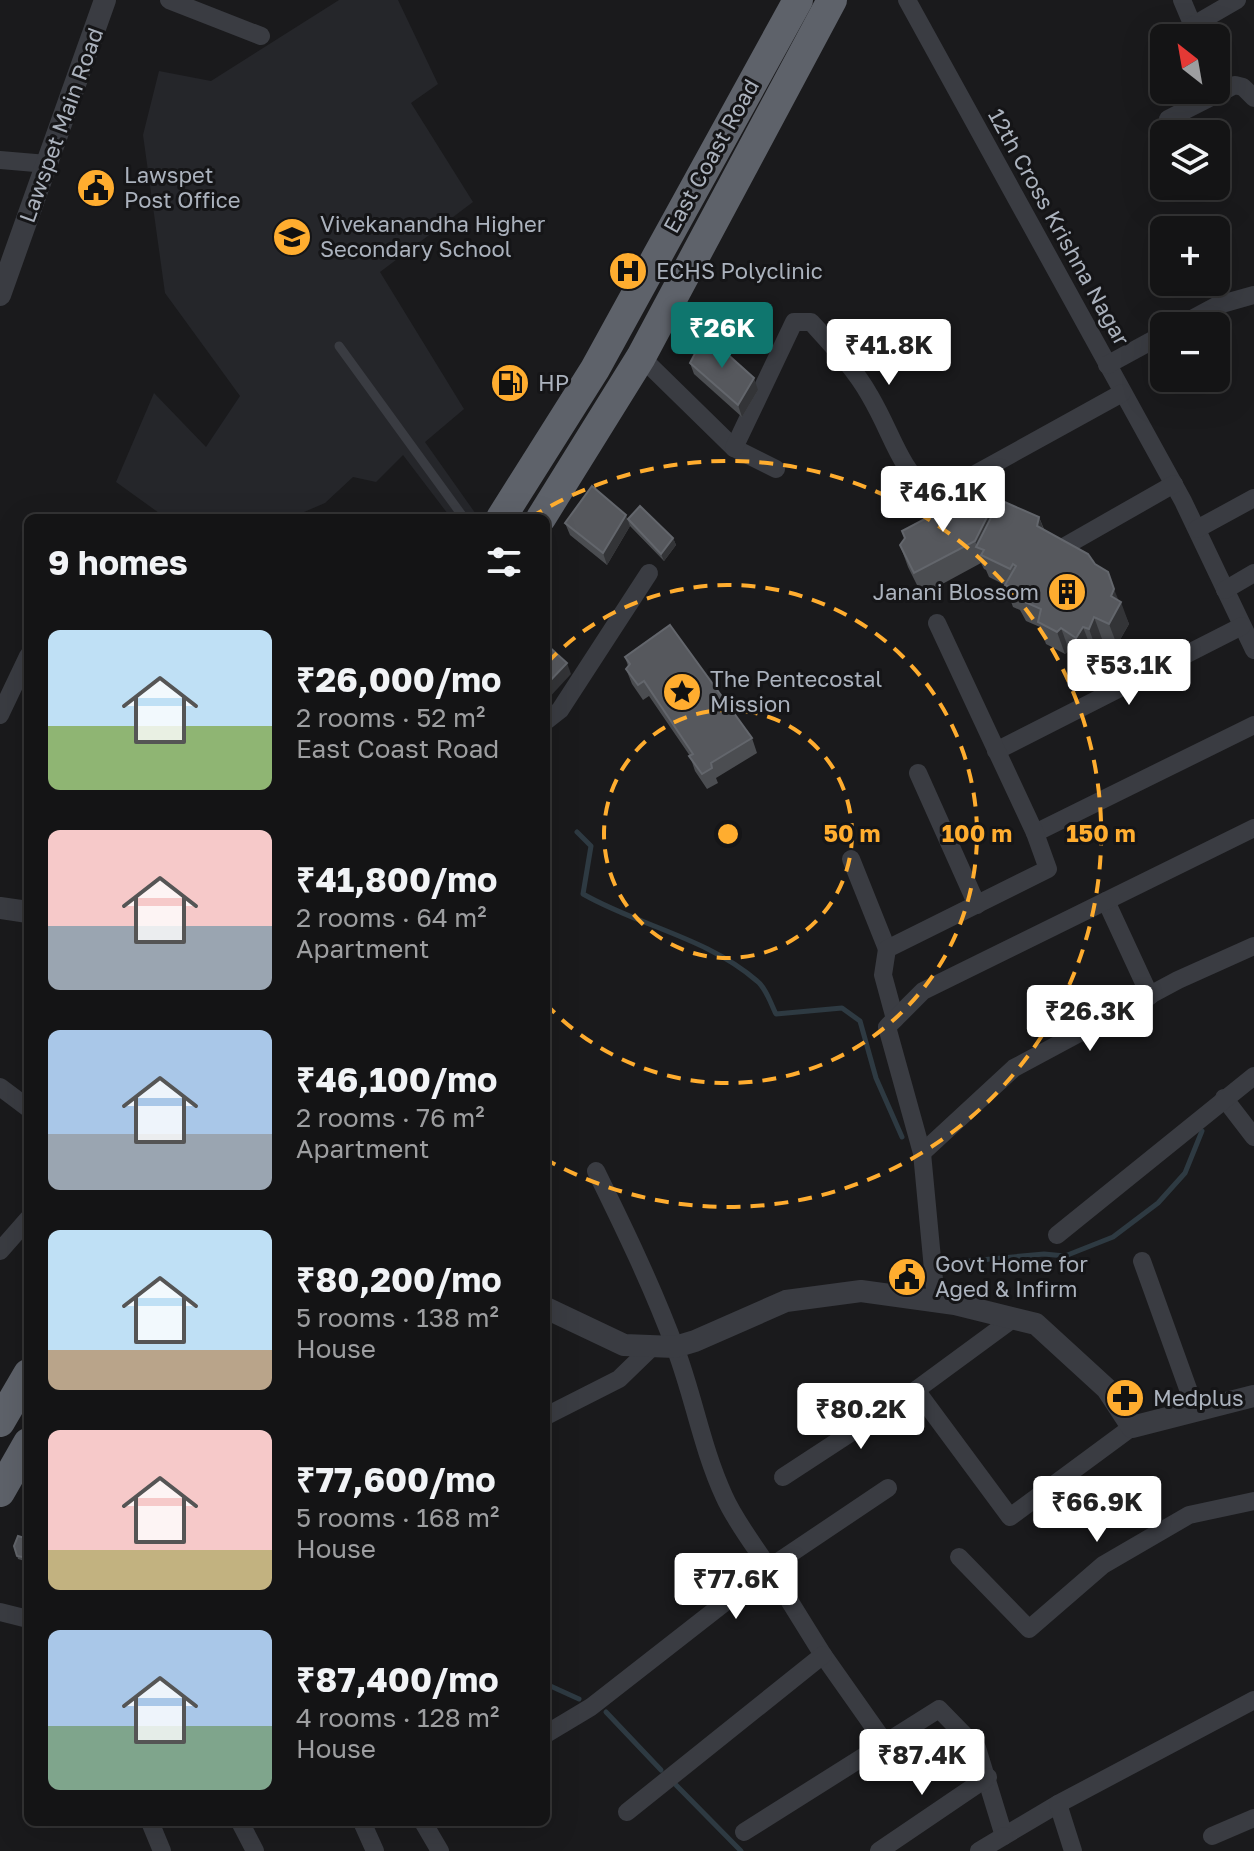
<!DOCTYPE html>
<meta charset="utf-8">
<style>
body{margin:0;font-family:"Golos Text",sans-serif;background:#1d1d1e;color:#f1f3f6;height:100vh;display:flex;flex-direction:column;font-size:30px;white-space:nowrap}
*{box-sizing:border-box;margin:0}
p{font-size:26px;color:#9d9ea0}
.icon{flex:none;width:44px;height:44px;fill:none;stroke:currentColor;stroke-width:2;stroke-linecap:round;stroke-linejoin:round}
.map{position:relative;flex:1;overflow:hidden}
.sheet{position:absolute;left:24px;top:514px;width:526px;height:1312px;display:flex;flex-direction:column;background:#141415;border-radius:12px;box-shadow:0 8px 32px #0002,0 0 0 2px #333334}
.sheet>*{flex:none}
.needle{width:52px;rotate:329deg}
.buttons{position:absolute;left:1150px;top:24px;display:grid;gap:16px}
.buttons a{display:grid;place-items:center;width:80px;height:80px;border-radius:12px;background:#141415;box-shadow:0 8px 32px #0002,0 0 0 2px #333334;font-size:40px}
.price{position:absolute;translate:-50% -68px;padding:0 18px;border-radius:8px;background:#fff;color:#222;font-size:26px;line-height:52px;filter:drop-shadow(0 2px 4px #0008)}
.price::after{content:'';position:absolute;left:50%;top:48px;width:24px;height:18px;margin-left:-12px;background:inherit;clip-path:polygon(0 0,100% 0,50% 100%)}
.price.selected{background:#0f766e;color:#fff}
ul{padding:0;list-style:none}
li{display:flex;align-items:center;gap:24px;height:200px;padding:0 24px}
li span{display:grid;place-items:center;flex:none;width:224px;height:160px;border-radius:12px;color:#555}
li>.icon{margin-inline-start:auto}
span .icon{width:96px;height:96px;fill:#fffc;stroke-width:1}
li b{font-size:34px}
h2{display:flex;justify-content:space-between;align-items:center;height:96px;padding:0 24px;font-size:34px}
.map>svg:first-child{display:block}
.built{fill:#25262a}
.lines{fill:none;stroke-linecap:round;stroke-linejoin:round}
.stream{stroke:#2e3a42;stroke-width:5}
.service{stroke:#3a3c42;stroke-width:9}
.minor{stroke:#3a3c42;stroke-width:18}
.tertiary{stroke:#3a3c42;stroke-width:22}
.trunk{stroke:#5e626a;stroke-width:30}
.wall{fill:#4b4d51}
.shaded-wall{fill:#333437}
.building{fill:#56585d;stroke:#63666c;stroke-width:2}
.ring{fill:none;stroke:#ffad2f;stroke-width:4;stroke-dasharray:14 10}
.labels{text-anchor:middle;stroke-width:6;stroke-linejoin:round;paint-order:stroke}
.street-label{font-size:22px;fill:#abb2bd;stroke:#151517}
.poi-label{font-size:22px;fill:#abb2bd;stroke:#151517;text-anchor:start}
.centre{fill:#ffad2f;stroke:#151517;stroke-width:4}
.ring-label{font-size:24px;text-anchor:middle;font-weight:bold;fill:#ffad2f;stroke:#151517;stroke-width:6;stroke-linejoin:round;paint-order:stroke}
</style>
<div class="map">
<svg width="1254" height="1851" viewBox="0 0 1254 1851">
<rect width="100%" height="100%" fill="#1a1a1c"/>
<path class="built" d="M339,0H398L438,84L411,103L473,202L380,272L464,409L425,442L478,517L451,518L403,455L376,482L353,477L325,503L290,518H166L116,482L154,393L206,447L240,396L165,293L143,135L159,71L211,81Z"/>
<g class="lines">
<g class="stream">
<path d="M577,832L591,846L583,894C639,926 708,938 757,981C766,988 771,1004 776,1014L842,1008L860,1021L876,1078L902,1137"/>
<path d="M959,1262L1044,1254L1065,1256L1113,1237L1158,1203L1185,1173L1202,1131"/>
<path d="M546,1684L579,1699"/>
<path d="M606,1712L661,1770"/>
<path d="M676,1785L741,1851"/>
</g>
<path class="service" d="M339,346L464,518"/>
<g class="minor">
<path d="M169,0L261,36"/>
<path d="M907,0L1183,501L1254,650"/>
<path d="M1182,0L1198,38"/>
<path d="M1192,26L1237,0"/>
<path d="M1168,119L1235,85L1243,87L1254,98"/>
<path d="M0,160L47,164"/>
<path d="M1179,326L1218,305L1254,295"/>
<path d="M641,357L734,448L776,469"/>
<path d="M1107,365L1164,334"/>
<path d="M734,448L794,322H811C832,345 855,369 870,396C894,437 896,462 932,498L1122,393"/>
<path d="M1197,529L1254,498"/>
<path d="M1060,549L1174,484"/>
<path d="M1225,590L1254,573"/>
<path d="M0,715L28,656"/>
<path d="M546,721L560,710L649,573"/>
<path d="M996,751L1242,626"/>
<path d="M918,773L977,905"/>
<path d="M1035,833L1254,725"/>
<path d="M851,859L887,949"/>
<path d="M1106,901L1150,996"/>
<path d="M895,1019L883,975L887,949L1048,869L1035,833L937,623"/>
<path d="M0,1087L28,1108"/>
<path d="M1224,1098L1254,1137"/>
<path d="M922,1153L1014,1068L1178,980L1254,946"/>
<path d="M596,1171C625,1230 653,1288 676,1350C694,1398 702,1448 724,1496C735,1521 754,1545 769,1568L888,1488"/>
<path d="M1057,1235L1254,1076"/>
<path d="M0,1251L28,1219"/>
<path d="M1142,1261L1196,1411"/>
<path d="M936,1301L922,1153L887,1027L923,991L1254,828"/>
<path d="M1014,1318L916,1390L1010,1517L1132,1427"/>
<path d="M546,1416L619,1379L653,1346"/>
<path d="M783,1477L916,1390"/>
<path d="M959,1557L1029,1629L1103,1565L1189,1515L1254,1501"/>
<path d="M0,1612L28,1619"/>
<path d="M546,1734L591,1707L769,1568L823,1655L885,1743"/>
<path d="M627,1812L823,1655"/>
<path d="M150,1822L162,1851"/>
<path d="M240,1822L255,1851"/>
<path d="M362,1822L375,1851"/>
<path d="M423,1822L440,1851"/>
<path d="M744,1832L939,1709L977,1748L1004,1836L1058,1804"/>
<path d="M1212,1836L1254,1818"/>
<path d="M879,1851L988,1777"/>
<path d="M979,1851L1004,1836"/>
<path d="M1073,1851L1058,1804L1254,1700"/>
</g>
<g class="tertiary">
<path d="M0,295L105,0"/>
<path d="M0,908L28,912"/>
<path d="M546,1308L624,1345L675,1347L695,1341L786,1301L861,1291L955,1304L1036,1324L1107,1389L1132,1427L1254,1396"/>
</g>
<g class="trunk">
<path d="M501,518L595,369L798,0"/>
<path d="M541,518L641,357L832,0"/>
<path d="M0,1422L28,1374"/>
<path d="M0,1492L28,1443"/>
</g>
</g>
<g class="wall">
<path d="M690,363L758,390L742,417L694,374Z"/>
<path d="M991,517H1039L1044,529L1119,601L1129,624L1117,645L1102,639L1097,651L1091,648L1084,659L1069,650L1065,654L1046,644L1040,627L1026,621L1020,610L1013,607L1005,585L989,577L986,570L984,569L981,563L922,595L908,567L900,545Z"/>
<path d="M628,519L673,538L676,545L664,561L630,526L607,565L570,535L565,523Z"/>
<path d="M625,657L752,738L757,753L716,778L718,783L707,789L695,771L690,756L649,696L643,700L632,684L626,669L628,666Z"/>
<path d="M28,1539V1562L18,1559L14,1546Z"/>
</g>
<g class="shaded-wall">
<path d="M754,378L758,390L742,417L738,405Z"/>
<path d="M989,513L997,535L984,550L978,548L975,541Z"/>
<path d="M626,515L630,526L607,565L603,553Z"/>
<path d="M1039,517L1047,539L1037,526Z"/>
<path d="M673,538L676,545L664,561L661,554Z"/>
<path d="M1114,589L1120,604L1121,602L1129,624L1117,645L1109,624L1111,596Z"/>
<path d="M1094,617L1102,639L1097,651L1089,629Z"/>
<path d="M1083,627L1091,648L1084,659L1076,638Z"/>
<path d="M1061,628L1069,650L1065,654L1057,632Z"/>
<path d="M567,663L571,674L546,701V685Z"/>
</g>
<g class="building">
<path d="M705,334L754,378L738,405L690,363Z"/>
<path d="M592,486L626,515L603,553L565,523Z"/>
<path d="M1000,500L1039,517L1037,526L1088,554L1095,564L1108,572L1114,589L1111,596L1121,602L1109,624L1094,617L1089,629L1083,627L1076,638L1061,628L1057,632L1038,622L1041,609L1018,599L1012,588L1005,585L1016,566L1013,564L1010,569L981,555L984,550L976,547Z"/>
<path d="M982,501L989,513L975,541L914,573L900,545L905,538L902,531L955,503Z"/>
<path d="M640,506L673,538L661,554L628,519Z"/>
<path d="M670,625L752,738L711,763L712,768L702,774L689,756L693,754L644,681L638,685L626,669L630,664L625,657Z"/>
<path d="M546,644L567,663L546,685Z"/>
<path d="M18,1536L28,1539V1558L17,1556L14,1546Z"/>
</g>
<g class="ring">
<circle cx="728" cy="834" r="124"/>
<path d="M547 663A249 249 0 1 1 547 1005"/>
<path d="M530 518A373 373 0 1 1 547 1160"/>
</g>
<defs>
<symbol id="civic-disc" viewBox="-11 -11 22 22"><circle r="9.5" fill="#ffad2f" stroke="#151517"/><path d="M-.6-6.5H3V-4.5H.6V-3L4-1V1h2V6H-6V1h2V-1L-.6-3ZM-1.2 2.5V6h2.4V2.5Z" fill="#111"/></symbol>
<symbol id="school-disc" viewBox="-11 -11 22 22"><circle r="9.5" fill="#ffad2f" stroke="#151517"/><path d="M0-5L7-2L0 1L-7-2ZM-4 1L0 2.5L4 1V4Q0 6-4 4Z" fill="#111"/></symbol>
<symbol id="hospital-disc" viewBox="-11 -11 22 22"><circle r="9.5" fill="#ffad2f" stroke="#151517"/><path d="M-5-5h3v3.5h4V-5h3V5h-3V1.5h-4V5h-3Z" fill="#111"/></symbol>
<symbol id="fuel-disc" viewBox="-11 -11 22 22"><circle r="9.5" fill="#ffad2f" stroke="#151517"/><path d="M-5.5-6h7V0h2V4h1.3V-2.5L3-4.5l.8-.8L6-3V5H2.5V1h-1V6h-7ZM-4.2-4.7v3.2H.2V-4.7Z" fill="#111"/></symbol>
<symbol id="building-disc" viewBox="-11 -11 22 22"><circle r="9.5" fill="#ffad2f" stroke="#151517"/><path d="M-4-6H4V6H1V3H-1V6H-4ZM-2.5-4.3h1.7v1.8h-1.7ZM.8-4.3h1.7v1.8H.8ZM-2.5-1h1.7V.8h-1.7ZM.8-1h1.7V.8H.8Z" fill="#111"/></symbol>
<symbol id="sight-disc" viewBox="-11 -11 22 22"><circle r="9.5" fill="#ffad2f" stroke="#151517"/><path d="M0-6L1.8-2.2L6-1.7L2.9 1.2L3.7 5.4L0 3.3L-3.7 5.4L-2.9 1.2L-6-1.7L-1.8-2.2Z" fill="#111"/></symbol>
<symbol id="pharmacy-disc" viewBox="-11 -11 22 22"><circle r="9.5" fill="#ffad2f" stroke="#151517"/><path d="M-2-6h4v4h4v4h-4v4h-4v-4h-4v-4h4Z" fill="#111"/></symbol>
</defs>
<g fill-rule="evenodd">
<use href="#civic-disc" x="74" y="166" width="44" height="44"/>
<use href="#school-disc" x="270" y="215" width="44" height="44"/>
<use href="#hospital-disc" x="606" y="249" width="44" height="44"/>
<use href="#fuel-disc" x="488" y="361" width="44" height="44"/>
<use href="#building-disc" x="1045" y="570" width="44" height="44"/>
<use href="#sight-disc" x="660" y="670" width="44" height="44"/>
<use href="#civic-disc" x="885" y="1255" width="44" height="44"/>
<use href="#pharmacy-disc" x="1103" y="1376" width="44" height="44"/>
</g>
<g class="labels">
<g class="street-label">
<text transform="translate(61 125) rotate(-70)" y="8">Lawspet Main Road</text>
<text transform="translate(711 156) rotate(-61)" y="8">East Coast Road</text>
<text transform="translate(1059 227) rotate(61)" y="8">12th Cross Krishna Nagar</text>
</g>
<g class="poi-label">
<text x="124" y="183">Lawspet<tspan x="124" dy="25">Post Office</tspan></text>
<text x="320" y="232">Vivekanandha Higher<tspan x="320" dy="25">Secondary School</tspan></text>
<text x="656" y="279">ECHS Polyclinic</text>
<text x="538" y="391">HP</text>
<text x="1039" y="600" text-anchor="end">Janani Blossom</text>
<text x="710" y="687">The Pentecostal<tspan x="710" dy="25">Mission</tspan></text>
<text x="935" y="1272">Govt Home for<tspan x="935" dy="25">Aged &amp; Infirm</tspan></text>
<text x="1153" y="1406">Medplus</text>
</g>
</g>
<circle cx="728" cy="834" r="12" class="centre"/>
<g class="ring-label">
<text x="852" y="842">50 m</text>
<text x="977" y="842">100 m</text>
<text x="1101" y="842">150 m</text>
</g>
</svg>
<div class="buttons">
<a><svg class="needle" viewBox="-14 -14 28 28"><path d="M0-13l5 13h-10z" fill="#e53935"/><path d="M0 13l5-13h-10z" fill="#9d9ea0"/></svg></a>
<a><svg class="icon" aria-label="layers" viewBox="0 0 24 24"><path d="M12 4l9 5-9 5-9-5zM3 14l9 5 9-5"/></svg></a>
<a>+</a>
<a>−</a>
</div>
<b class="price selected" style="left:722px;top:370px">₹26K</b>
<b class="price" style="left:889px;top:387px">₹41.8K</b>
<b class="price" style="left:943px;top:534px">₹46.1K</b>
<b class="price" style="left:1129px;top:707px">₹53.1K</b>
<b class="price" style="left:1090px;top:1053px">₹26.3K</b>
<b class="price" style="left:861px;top:1451px">₹80.2K</b>
<b class="price" style="left:1097px;top:1544px">₹66.9K</b>
<b class="price" style="left:736px;top:1621px">₹77.6K</b>
<b class="price" style="left:922px;top:1797px">₹87.4K</b>
<section class="sheet">
<h2>9 homes<svg class="icon" aria-label="filters" viewBox="0 0 24 24"><path d="M4 7h16M4 17h16"/><circle cx="9" cy="7" r="2"/><circle cx="15" cy="17" r="2"/></svg></h2>
<ul>
<li><span style="background:linear-gradient(#bfe0f5 60%,#8fb573 0)"><svg class="icon" aria-label="home" viewBox="0 0 24 24"><path d="M3 11l9-7 9 7M6 9v11h12V9"/></svg></span><div><b>₹26,000/mo</b><p>2 rooms · 52 m²</p><p>East Coast Road</p></div></li>
<li><span style="background:linear-gradient(#f6c9c9 60%,#9aa5b1 0)"><svg class="icon" aria-label="home" viewBox="0 0 24 24"><path d="M3 11l9-7 9 7M6 9v11h12V9"/></svg></span><div><b>₹41,800/mo</b><p>2 rooms · 64 m²</p><p>Apartment</p></div></li>
<li><span style="background:linear-gradient(#a9c7e8 65%,#9aa5b1 0)"><svg class="icon" aria-label="home" viewBox="0 0 24 24"><path d="M3 11l9-7 9 7M6 9v11h12V9"/></svg></span><div><b>₹46,100/mo</b><p>2 rooms · 76 m²</p><p>Apartment</p></div></li>
<li><span style="background:linear-gradient(#bfe0f5 75%,#b9a48a 0)"><svg class="icon" aria-label="home" viewBox="0 0 24 24"><path d="M3 11l9-7 9 7M6 9v11h12V9"/></svg></span><div><b>₹80,200/mo</b><p>5 rooms · 138 m²</p><p>House</p></div></li>
<li><span style="background:linear-gradient(#f6c9c9 75%,#c2b280 0)"><svg class="icon" aria-label="home" viewBox="0 0 24 24"><path d="M3 11l9-7 9 7M6 9v11h12V9"/></svg></span><div><b>₹77,600/mo</b><p>5 rooms · 168 m²</p><p>House</p></div></li>
<li><span style="background:linear-gradient(#a9c7e8 60%,#7fa58c 0)"><svg class="icon" aria-label="home" viewBox="0 0 24 24"><path d="M3 11l9-7 9 7M6 9v11h12V9"/></svg></span><div><b>₹87,400/mo</b><p>4 rooms · 128 m²</p><p>House</p></div></li>
</ul>
</section>
</div>
